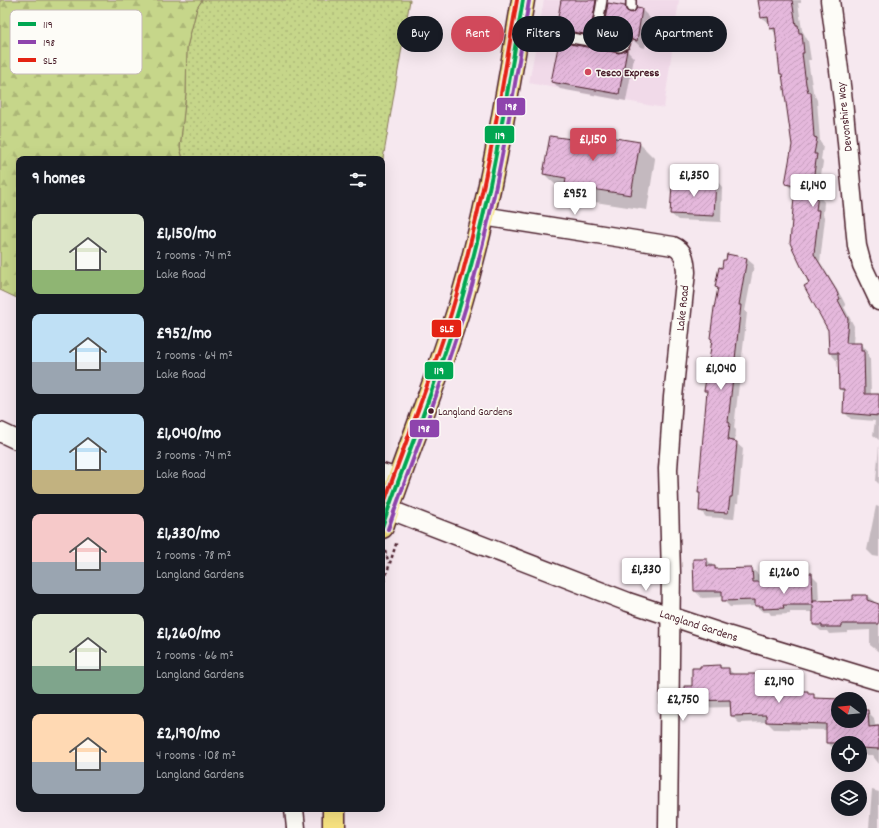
<!DOCTYPE html>
<meta charset="utf-8">
<style>
body{margin:0;font-family:Dekko,sans-serif;background:#20242c;color:#f1f3f6;height:100vh;display:flex;flex-direction:column;font-size:15px;white-space:nowrap}
*{box-sizing:border-box;margin:0}
p{font-size:13px;color:#9ea1a6}
.icon{flex:none;width:22px;height:22px;fill:none;stroke:currentColor;stroke-width:2;stroke-linecap:round;stroke-linejoin:round}
.map{position:relative;flex:1;overflow:hidden}
.panel{position:absolute;left:16px;top:156px;width:369px;height:656px;display:flex;flex-direction:column;background:#171b24;border-radius:8px;box-shadow:0 4px 16px #0002}
.panel>*{flex:none}
.top-card{position:absolute;left:397px;top:16px;width:380px;height:36px;display:flex;gap:8px}
.needle{width:26px;rotate:286deg}
.buttons{position:absolute;left:831px;top:692px;display:grid;gap:8px}
.buttons a{display:grid;place-items:center;width:36px;height:36px;border-radius:50%;background:#171b24;box-shadow:0 4px 16px #0002;font-size:20px}
.price{position:absolute;translate:-50% -34px;padding:0 9px;border-radius:4px;background:#fff;color:#222;font-size:13px;line-height:26px;filter:drop-shadow(0 1px 2px #0008)}
.price::after{content:'';position:absolute;left:50%;top:24px;width:12px;height:9px;margin-left:-6px;background:inherit;clip-path:polygon(0 0,100% 0,50% 100%)}
.price.selected{background:#d1495b;color:#fff}
ul{padding:0;list-style:none}
li{display:flex;align-items:center;gap:12px;height:100px;padding:0 16px}
li span{display:grid;place-items:center;flex:none;width:112px;height:80px;border-radius:8px;color:#555}
li>.icon{margin-inline-start:auto}
span .icon{width:48px;height:48px;fill:#fffc;stroke-width:1}
li b{font-size:17px}
h2{display:flex;justify-content:space-between;align-items:center;height:48px;padding:0 16px;font-size:17px}
.tag{padding:0 14px;border-radius:18px;background:#171b24;box-shadow:0 4px 16px #0002;font-size:14px;line-height:36px}
.tag.selected{background:#d1495b;color:#fff}
.map>svg:first-child{display:block}
.built{fill:#f1dae9}
.grass{fill:url(#grass-dots);stroke:#887a5a}
.forest{fill:url(#forest-firs);stroke:#887a5a}
.shadow{fill:#0003}
.building{fill:url(#building-hatch);stroke:#4a1f2b}
.lines{fill:none;stroke-linecap:round;stroke-linejoin:round}
.service-casing{stroke:#4a1f2b;stroke-width:12}
.minor-casing{stroke:#4a1f2b;stroke-width:21}
.trunk-casing{stroke:#4a1f2b;stroke-width:25}
.path{stroke:#4a1f2b;stroke-width:2.5;stroke-dasharray:3 3;stroke-linecap:butt}
.service{stroke:#fdfcf7;stroke-width:9}
.minor{stroke:#fdfcf7;stroke-width:18}
.trunk{stroke:#f7e281;stroke-width:22}
.bus-1-casing{stroke:#fdfcf7;stroke-width:7}
.bus-2-casing{stroke:#fdfcf7;stroke-width:7}
.bus-3-casing{stroke:#fdfcf7;stroke-width:7}
.bus-1{stroke:#00a651;stroke-width:4}
.bus-2{stroke:#8e44ad;stroke-width:4}
.bus-3{stroke:#e42313;stroke-width:4}
.poi-dot{fill:#d1495b;stroke:#fdfcf7;stroke-width:1.5}
.bus-dot{fill:#4a1f2b;stroke:#fdfcf7;stroke-width:1.5}
.labels{text-anchor:middle;stroke-width:3;stroke-linejoin:round;paint-order:stroke}
.bus-label{font-size:11px;fill:#4a1f2b;stroke:#fdfcf7;text-anchor:start}
.poi-label{font-size:12px;font-weight:bold;fill:#4a1f2b;stroke:#fdfcf7;text-anchor:start}
.street-label{font-size:12px;fill:#4a1f2b;stroke:#fdfcf7}
.key{fill:#fdfcf7;stroke:#c7baba;stroke-width:1}
.key-label{font-size:11px;fill:#4a1f2b}
.line-badge{stroke:#fdfcf7;stroke-width:1.5}
.badge-label{font-size:11px;text-anchor:middle;font-weight:bold;fill:#fff}
</style>
<div class="map">
<svg width="879" height="828" viewBox="0 0 879 828">
<defs>
<pattern id="grass-dots" width="8" height="8" patternUnits="userSpaceOnUse"><rect width="8" height="8" fill="#c6d68a"/><path d="M2 2h.1M6 6h.1" fill="none" stroke="#acb777" stroke-width="1.8" stroke-linecap="round"/></pattern>
<pattern id="forest-firs" width="22" height="20" patternUnits="userSpaceOnUse"><rect width="22" height="20" fill="#c6d68a"/><path d="M5 1l3.5 6h-7zM16 11l3.5 6h-7z" fill="#acb777"/></pattern>
<pattern id="building-hatch" width="6" height="6" patternUnits="userSpaceOnUse"><rect width="6" height="6" fill="#e5b8dc"/><path d="M-1 1l2-2M0 6l6-6M5 7l2-2" fill="none" stroke="#c69ebd"/></pattern>
</defs>
<rect width="100%" height="100%" fill="#f6e8ef"/>
<filter id="ink" filterUnits="userSpaceOnUse"><feTurbulence type="fractalNoise" baseFrequency=".025" numOctaves="2"/><feDisplacementMap in="SourceGraphic" scale="8" xChannelSelector="R" yChannelSelector="G"/><feConvolveMatrix kernelMatrix="1 2 1 2 8 2 1 2 1" color-interpolation-filters="sRGB"/></filter>
<g filter="url(#ink)">
<path class="built" d="M544,0H679L664,108L529,83Z"/>
<path class="grass" d="M202,0H410L382,165V159H183L180,148L186,93L187,47L197,8Z"/>
<path class="forest" d="M0,0H202L197,8L187,47L186,93L180,148L183,159H19V299L0,290Z"/>
<g class="shadow">
<path d="M562,0H601L593,38L561,33L557,29Z"/>
<path d="M759,0H801V3H798L802,30L808,41L811,60H808L813,92L817,100L820,142L823,146L821,160L823,162L818,195L824,202L823,215L825,218L820,262L842,298L846,306L844,307L854,326L853,344H861L868,351V356L870,359L871,395H879V440L873,435L875,421L851,419L844,412V393L840,389L839,360H836L830,353L829,330L811,284L795,191L786,184L793,145L776,34L771,28L770,24L762,17Z"/>
<path d="M625,7L631,14L642,10L650,18L645,48L641,47L634,41L611,45L603,37Z"/>
<path d="M627,51L634,58L626,101L560,89L553,82Z"/>
<path d="M572,140L639,143L655,159L647,210L582,200L573,191L560,189L544,174Z"/>
<path d="M716,180L722,187L721,222L678,220L671,214L682,187Z"/>
<path d="M728,255L747,259L754,265L745,311L747,313L734,428L736,430L735,442L743,449L738,503H736L734,519L706,517L700,510L701,494L699,492L708,393L705,391L719,289L716,287Z"/>
<path d="M879,445V484L876,481Z"/>
<path d="M876,506L879,507V557L873,556L867,550Z"/>
<path d="M694,560H707L717,569H752L759,575V583H785L811,574L818,581L819,602L854,601L867,596L879,605V652L870,645V630L848,631V633L829,634L827,631H821L814,625V612H790V614L771,615L769,612H763L756,606L730,607L723,600V597L702,598L695,591Z"/>
<path d="M720,666L722,669H728L735,675H755L766,684H787L795,692H808L817,699H838V721H860V708L867,711L874,718L875,725H879V764L872,755H860V743H838V749H834L827,742V730L774,729L767,722L739,723L732,716L731,707L693,708L686,701L693,687Z"/>
<path d="M872,790L879,792V828H869Z"/>
</g>
<g class="building">
<path d="M561,0H596L590,35L556,29Z"/>
<path d="M758,0H792L796,25H798L799,33H802L804,53H802L806,84L808,92H811L814,137L817,138L814,154H817L811,193L818,194L816,210H819L814,254L836,290L840,299L838,300L848,319L846,343H861V351H864L865,394H879V416L843,413L844,389H839L838,353H829L828,330L804,286L809,283L790,243L795,186L785,184L792,145L782,74H780L775,28L770,29L768,17L761,18Z"/>
<path d="M608,3L625,6L626,10L631,13L634,12L637,8L642,9L637,41L632,40L630,35L627,33L622,35L619,41L602,37Z"/>
<path d="M559,42L619,53L627,50L619,94L551,82Z"/>
<path d="M572,131L640,142L631,195L565,185L566,178L543,174L550,136L571,139Z"/>
<path d="M689,178L716,179L714,216L670,214L672,185L682,186Z"/>
<path d="M727,254L747,258L739,305H741L728,422L730,423L728,440L737,442L732,497H730L728,513L699,511L700,493H698L707,391H704L710,354L712,339L710,338L714,308L718,288L715,287L719,267L722,268L723,260H726Z"/>
<path d="M693,559H707V566H715V569L752,568L753,582H784L783,573H812L813,603V601L853,600V595H867V600L879,604V624H842V627H822V625H813V605H783L784,608L763,609V606H755V600L722,601V591H694Z"/>
<path d="M720,665V668H729V674H755L756,677L762,678L761,683H788L787,691H808V694H814V698L841,699H838V721H860V707L861,710H868L869,727L879,726V749L860,748V743H826V724L766,722V715L731,716L730,700L685,701L684,686H692V668H700V666Z"/>
</g>
<g class="lines">
<defs>
<g id="service">
<path d="M631,7V0"/>
<path d="M518,29L595,42L602,0"/>
<path d="M595,42L620,47L625,44L626,39"/>
</g>
<g id="minor">
<path d="M830,0L843,101L857,246L862,265L879,301"/>
<path d="M483,216L673,246C685,251 685,261 686,272L673,397L668,469L671,573L668,828"/>
<path d="M0,432L19,441"/>
<path d="M382,473L398,478"/>
<path d="M388,509L628,602L727,635L879,681"/>
<path d="M294,809L296,828"/>
</g>
<g id="trunk">
<path d="M382,527C407,452 438,378 461,302C490,204 506,101 523,0"/>
<path d="M334,809V828"/>
</g>
</defs>
<use href="#service" class="service-casing"/>
<use href="#minor" class="minor-casing"/>
<use href="#trunk" class="trunk-casing"/>
<g class="path">
<path d="M383,545L389,563"/>
<path d="M382,584L383,585L397,541"/>
</g>
<use href="#service" class="service"/>
<use href="#minor" class="minor"/>
<use href="#trunk" class="trunk"/>
<defs>
<path id="bus-1" d="M382,527C408,452 439,378 461,302C490,203 506,101 523,0"/>
<path id="bus-2" d="M388,529C414,454 444,380 467,303C496,204 512,102 529,1"/>
<path id="bus-3" d="M382,509C406,439 435,371 455,300C484,202 500,101 517,0"/>
</defs>
<use href="#bus-1" class="bus-1-casing"/>
<use href="#bus-2" class="bus-2-casing"/>
<use href="#bus-3" class="bus-3-casing"/>
<use href="#bus-1" class="bus-1"/>
<use href="#bus-2" class="bus-2"/>
<use href="#bus-3" class="bus-3"/>
</g>
</g>
<circle class="poi-dot" cx="588" cy="72" r="4"/>
<circle class="bus-dot" cx="431" cy="411" r="3.5"/>
<g class="labels">
<g class="bus-label">
<text x="438" y="415">Langland Gardens</text>
</g>
<g class="poi-label">
<text x="596" y="76">Tesco Express</text>
</g>
<g class="street-label">
<text transform="translate(844 117) rotate(-96)" y="4">Devonshire Way</text>
<text transform="translate(682 308) rotate(-84)" y="4">Lake Road</text>
<text transform="translate(699 625) rotate(18)" y="4">Langland Gardens</text>
</g>
</g>
<rect x="10" y="10" width="132" height="64" rx="6" class="key"/>
<rect x="18" y="22" width="18" height="4" fill="#00a651"/>
<rect x="18" y="40" width="18" height="4" fill="#8e44ad"/>
<rect x="18" y="58" width="18" height="4" fill="#e42313"/>
<g class="key-label">
<text x="43" y="28">119</text>
<text x="43" y="46">198</text>
<text x="43" y="64">SL5</text>
</g>
<g class="line-badge">
<rect x="496" y="97" width="30" height="19" rx="4" fill="#8e44ad"/>
<rect x="484" y="125" width="31" height="19" rx="4" fill="#00a651"/>
<rect x="431" y="319" width="31" height="19" rx="4" fill="#e42313"/>
<rect x="424" y="361" width="30" height="19" rx="4" fill="#00a651"/>
<rect x="409" y="419" width="31" height="19" rx="4" fill="#8e44ad"/>
</g>
<g class="badge-label">
<text x="511" y="110">198</text>
<text x="500" y="139">119</text>
<text x="447" y="332">SL5</text>
<text x="439" y="374">119</text>
<text x="424" y="432">198</text>
</g>
</svg>
<div class="buttons">
<a><svg class="needle" viewBox="-14 -14 28 28"><path d="M0-13l5 13h-10z" fill="#e53935"/><path d="M0 13l5-13h-10z" fill="#9ea1a6"/></svg></a>
<a><svg class="icon" aria-label="locate" viewBox="0 0 24 24"><circle cx="12" cy="12" r="6"/><path d="M12 2v4M12 18v4M2 12h4M18 12h4"/></svg></a>
<a><svg class="icon" aria-label="layers" viewBox="0 0 24 24"><path d="M12 4l9 5-9 5-9-5zM3 14l9 5 9-5"/></svg></a>
</div>
<b class="price selected" style="left:593px;top:162px">£1,150</b>
<b class="price" style="left:694px;top:198px">£1,350</b>
<b class="price" style="left:813px;top:208px">£1,140</b>
<b class="price" style="left:575px;top:216px">£952</b>
<b class="price" style="left:721px;top:391px">£1,040</b>
<b class="price" style="left:646px;top:592px">£1,330</b>
<b class="price" style="left:784px;top:595px">£1,260</b>
<b class="price" style="left:779px;top:704px">£2,190</b>
<b class="price" style="left:683px;top:722px">£2,750</b>
<div class="top-card">
<a class="tag">Buy</a>
<a class="tag selected">Rent</a>
<a class="tag">Filters</a>
<a class="tag">New</a>
<a class="tag">Apartment</a>
</div>
<section class="panel">
<h2>9 homes<svg class="icon" aria-label="filters" viewBox="0 0 24 24"><path d="M4 7h16M4 17h16"/><circle cx="9" cy="7" r="2"/><circle cx="15" cy="17" r="2"/></svg></h2>
<ul>
<li><span style="background:linear-gradient(#dfe7d0 70%,#8fb573 0)"><svg class="icon" aria-label="home" viewBox="0 0 24 24"><path d="M3 11l9-7 9 7M6 9v11h12V9"/></svg></span><div><b>£1,150/mo</b><p>2 rooms · 74 m²</p><p>Lake Road</p></div></li>
<li><span style="background:linear-gradient(#bfe0f5 60%,#9aa5b1 0)"><svg class="icon" aria-label="home" viewBox="0 0 24 24"><path d="M3 11l9-7 9 7M6 9v11h12V9"/></svg></span><div><b>£952/mo</b><p>2 rooms · 64 m²</p><p>Lake Road</p></div></li>
<li><span style="background:linear-gradient(#bfe0f5 70%,#c2b280 0)"><svg class="icon" aria-label="home" viewBox="0 0 24 24"><path d="M3 11l9-7 9 7M6 9v11h12V9"/></svg></span><div><b>£1,040/mo</b><p>3 rooms · 74 m²</p><p>Lake Road</p></div></li>
<li><span style="background:linear-gradient(#f6c9c9 60%,#9aa5b1 0)"><svg class="icon" aria-label="home" viewBox="0 0 24 24"><path d="M3 11l9-7 9 7M6 9v11h12V9"/></svg></span><div><b>£1,330/mo</b><p>2 rooms · 78 m²</p><p>Langland Gardens</p></div></li>
<li><span style="background:linear-gradient(#dfe7d0 65%,#7fa58c 0)"><svg class="icon" aria-label="home" viewBox="0 0 24 24"><path d="M3 11l9-7 9 7M6 9v11h12V9"/></svg></span><div><b>£1,260/mo</b><p>2 rooms · 66 m²</p><p>Langland Gardens</p></div></li>
<li><span style="background:linear-gradient(#ffd9b3 60%,#9aa5b1 0)"><svg class="icon" aria-label="home" viewBox="0 0 24 24"><path d="M3 11l9-7 9 7M6 9v11h12V9"/></svg></span><div><b>£2,190/mo</b><p>4 rooms · 108 m²</p><p>Langland Gardens</p></div></li>
</ul>
</section>
</div>
